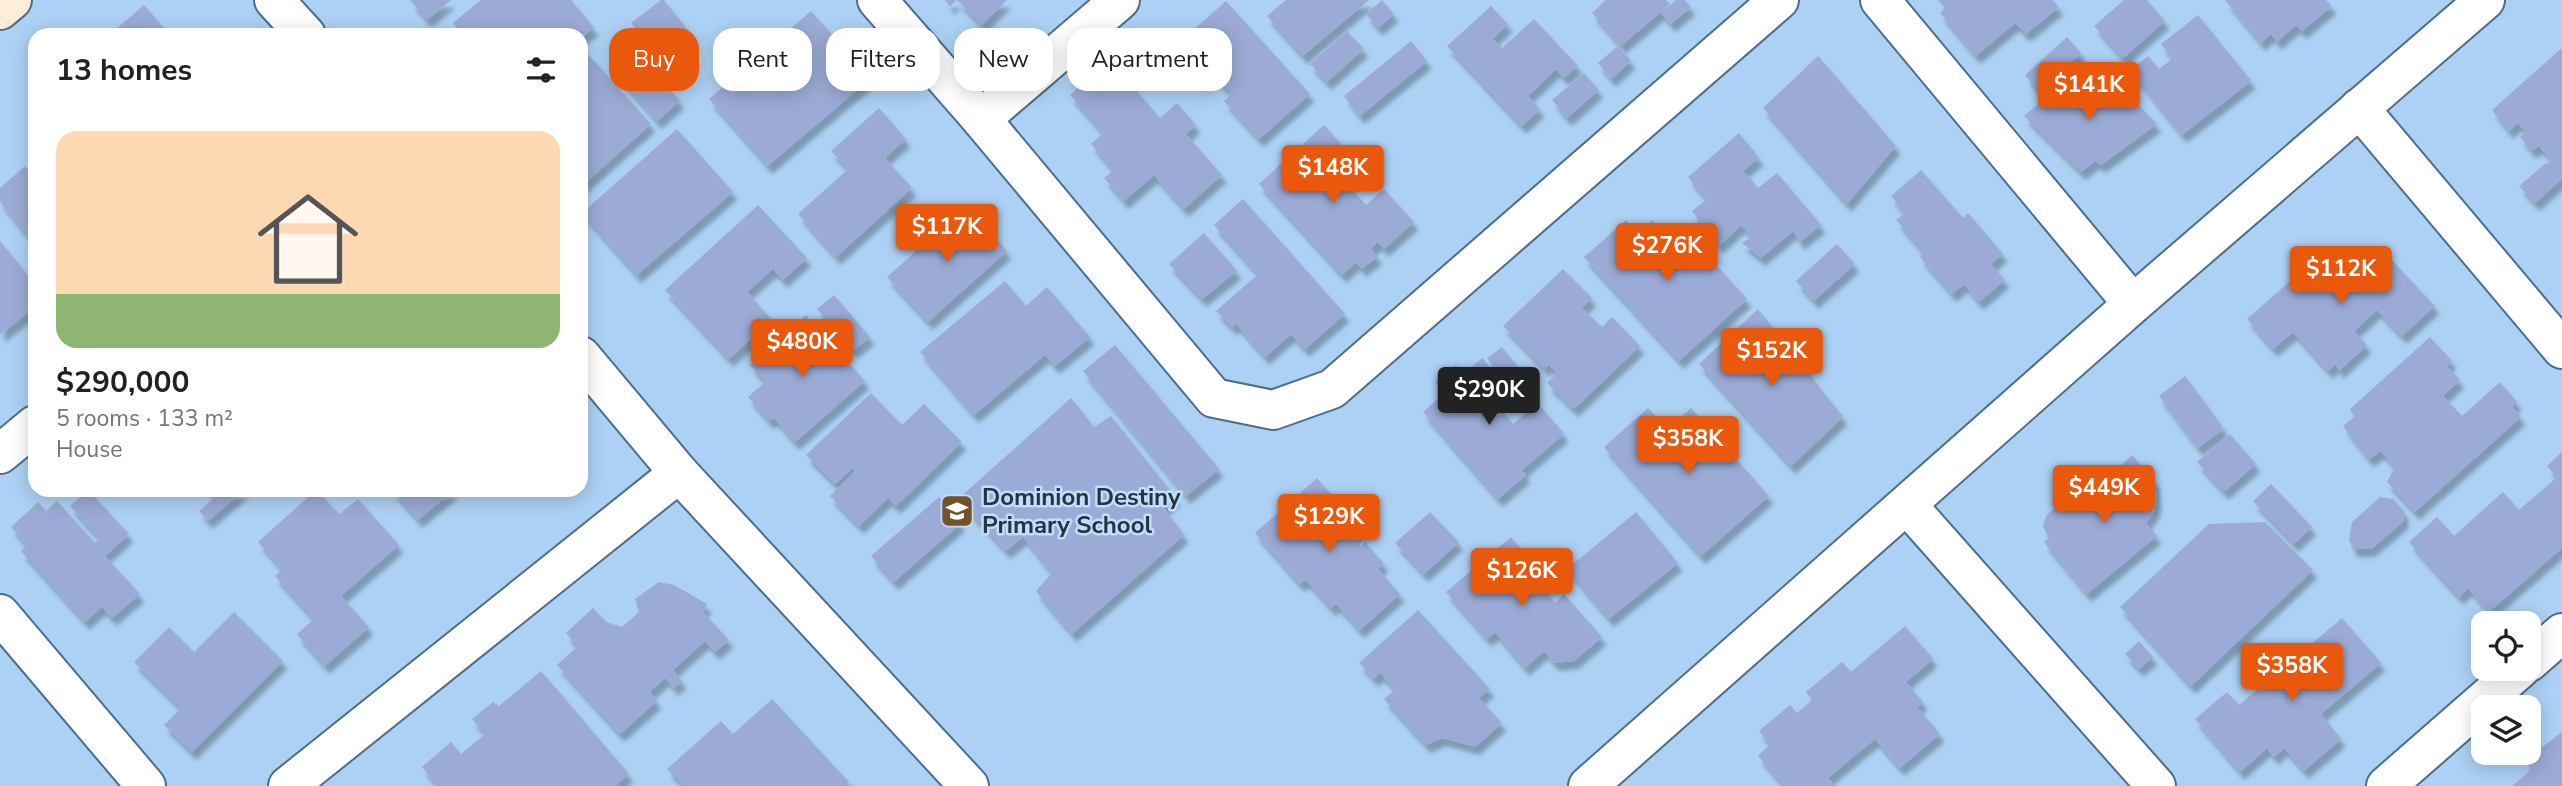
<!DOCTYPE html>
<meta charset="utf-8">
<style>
body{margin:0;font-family:"Nunito Sans",sans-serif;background:#f6f6f6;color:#202124;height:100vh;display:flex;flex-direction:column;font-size:26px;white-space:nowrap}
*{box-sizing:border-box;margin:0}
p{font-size:23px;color:#757577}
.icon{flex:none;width:38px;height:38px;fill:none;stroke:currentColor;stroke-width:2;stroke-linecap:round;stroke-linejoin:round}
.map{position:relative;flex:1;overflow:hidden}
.details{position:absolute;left:28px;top:28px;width:560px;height:469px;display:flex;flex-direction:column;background:#fff;border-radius:21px;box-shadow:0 4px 18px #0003}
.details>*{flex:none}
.top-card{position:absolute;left:609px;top:28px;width:665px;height:63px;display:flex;gap:14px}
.buttons{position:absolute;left:2471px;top:611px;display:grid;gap:14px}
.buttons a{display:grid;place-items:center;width:70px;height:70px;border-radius:14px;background:#fff;box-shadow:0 4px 18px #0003;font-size:35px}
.price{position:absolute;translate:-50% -60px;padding:0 16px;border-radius:7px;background:#ea580c;color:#fff;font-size:23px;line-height:46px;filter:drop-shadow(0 2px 4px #0008)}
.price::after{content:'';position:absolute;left:50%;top:42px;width:21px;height:16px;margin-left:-10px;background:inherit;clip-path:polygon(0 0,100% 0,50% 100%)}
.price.active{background:#222;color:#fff}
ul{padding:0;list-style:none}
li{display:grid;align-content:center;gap:14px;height:371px;padding:0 28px}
li span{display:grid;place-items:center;height:217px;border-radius:21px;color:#555}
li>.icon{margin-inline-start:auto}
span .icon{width:126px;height:126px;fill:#fffc;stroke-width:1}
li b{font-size:30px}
h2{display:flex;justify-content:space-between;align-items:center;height:84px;padding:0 28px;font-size:30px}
.pill{padding:0 24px;border-radius:21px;background:#fff;box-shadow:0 4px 18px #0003;font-size:24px;line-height:63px}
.pill.active{background:#ea580c;color:#fff}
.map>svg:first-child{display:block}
.building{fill:#9babd5;filter:url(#shadow)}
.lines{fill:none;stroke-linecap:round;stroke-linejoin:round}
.street-casing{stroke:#4d6d8d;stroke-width:42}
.secondary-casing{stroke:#4d6d8d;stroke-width:42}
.street{stroke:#fff;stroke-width:38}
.secondary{stroke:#ffedd9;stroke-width:38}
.labels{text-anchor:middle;stroke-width:5;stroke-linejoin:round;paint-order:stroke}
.poi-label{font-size:24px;font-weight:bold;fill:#263442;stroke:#c0ddfa;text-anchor:start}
</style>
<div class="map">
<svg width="2562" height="786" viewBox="0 0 2562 786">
<defs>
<filter id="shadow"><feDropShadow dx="4.5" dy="8" stdDeviation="2" flood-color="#0004"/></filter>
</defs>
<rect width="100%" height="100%" fill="#add1f4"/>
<g class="building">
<path d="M410,0H451L427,20Z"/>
<path d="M481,0H571L594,28L581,38V35H462L453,23Z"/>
<path d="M661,0H664L691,34L659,59L631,23Z"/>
<path d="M945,0H1007L982,25L957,0L950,6Z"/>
<path d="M1286,0H1369L1303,56L1267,16Z"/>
<path d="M1382,0L1394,14L1378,28L1366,14Z"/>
<path d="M1606,0H1666L1670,4L1621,46L1592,13Z"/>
<path d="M1676,0H1685L1691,7L1671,24L1661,13Z"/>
<path d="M1938,0H2053L2059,7L2026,34L2015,23L1976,56L1940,13L1945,8Z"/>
<path d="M2124,0H2147L2165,21L2123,58L2094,26Z"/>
<path d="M2225,0H2326L2332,6L2302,31L2296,25L2277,42L2271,34L2261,43Z"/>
<path d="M1226,1L1310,94L1259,139L1224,101L1231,94L1208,69L1201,74L1175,46Z"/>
<path d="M144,5L170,35H109Z"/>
<path d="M1491,6L1508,24L1493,39L1502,48L1534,19L1578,66L1564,78L1556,69L1528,96L1540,109L1522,126L1447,46Z"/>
<path d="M811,11L871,78L768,166L709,99Z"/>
<path d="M2198,15L2251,81L2182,135L2130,70L2148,56L2159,69L2173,58L2161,44Z"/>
<path d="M1347,31L1364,49L1327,82L1310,64Z"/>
<path d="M2067,37L2081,53L2039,91L2025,75Z"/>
<path d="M1411,41L1427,61L1360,116L1344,96Z"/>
<path d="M1618,46L1631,61L1611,79L1598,63Z"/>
<path d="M2562,48V179L2535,203L2519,186L2545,164L2552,161L2539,146L2532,151L2520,137L2526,132L2518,123L2509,131L2492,110Z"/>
<path d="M588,54L651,124L581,187V60Z"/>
<path d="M639,54L680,101L657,121L616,74Z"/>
<path d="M1818,56L1896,146L1847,204L1763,108Z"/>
<path d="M1110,60L1160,118L1177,103L1196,125L1186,134L1222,175L1184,209L1154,175L1124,201L1104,178L1114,170L1091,144L1103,133L1070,95Z"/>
<path d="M1584,73L1599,90L1567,118L1552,100Z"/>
<path d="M2076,73L2102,94L2120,86L2157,124L2101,165L2095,161L2081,172L2024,116Z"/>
<path d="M879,108L906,139L885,158L912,188L836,257L798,214L848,169L831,151Z"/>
<path d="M1324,125L1350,154L1333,169L1366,205L1384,189L1414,222L1384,249L1378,242L1371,249L1378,256L1362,269L1356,262L1342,275L1259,184Z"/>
<path d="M677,129L733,192L637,275L582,213Z"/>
<path d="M1739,133L1759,158L1743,171L1758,188L1777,173L1821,225L1800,242L1793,231L1761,258L1742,243L1751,237L1741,225L1719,246L1692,211L1707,199L1688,177Z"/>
<path d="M25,166L35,178V244L0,202V188Z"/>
<path d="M1921,170L1963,218L1968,213L2003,254L1991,264L2005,280L1979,302L1964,284L1952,294L1920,257L1923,251L1896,220L1905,213L1891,196Z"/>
<path d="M1243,199L1345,314L1305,349L1291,334L1265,357L1236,324L1232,327L1216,311L1258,274L1214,225Z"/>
<path d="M758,205L807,258L783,280L773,269L747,292L772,320L729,359L665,290Z"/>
<path d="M966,206L1007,251L928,322L887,277Z"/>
<path d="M1626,220L1638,233L1652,220L1666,234L1678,223L1747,299L1679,361L1584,257Z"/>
<path d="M1204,233L1237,271L1202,299L1169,264Z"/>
<path d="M0,241L35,284V307L0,335Z"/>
<path d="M1837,244L1855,264L1814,301L1796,281Z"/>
<path d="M2347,247L2356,251L2366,266L2383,251L2435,306L2402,336L2377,310L2354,331L2367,345L2339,371L2336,364L2328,371L2293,332L2273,349L2247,319L2307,266L2316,276L2325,267L2327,257L2333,251Z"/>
<path d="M1563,269L1592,298L1582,308L1602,327L1612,317L1640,346L1574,409L1547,383L1557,373L1549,365L1545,369L1503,326Z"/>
<path d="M1005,281L1026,306L1047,287L1090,337L1055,366L1045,355L974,415L920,352Z"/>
<path d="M834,295L870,337L853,351L817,309Z"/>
<path d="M1758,309L1843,417L1791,466L1699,364Z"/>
<path d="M806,315L865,381L795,442L774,418L769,421L748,397L765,382L750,365Z"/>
<path d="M2430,337L2452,361L2447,366L2460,380L2443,396L2462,416L2500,382L2517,402L2512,407L2521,417L2415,512L2387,482L2395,467L2381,451L2369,459L2343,426L2354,417L2350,409Z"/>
<path d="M1115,345L1219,469L1186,496L1083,371Z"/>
<path d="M1502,347L1520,369L1505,381L1487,358Z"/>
<path d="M1482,358L1506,386L1491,398L1513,424L1538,403L1564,434L1522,470L1526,475L1498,499L1423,412L1444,393L1435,382L1456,365L1464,374Z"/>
<path d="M2185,376L2224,429L2198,448L2159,396Z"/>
<path d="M871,393L902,425L924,404L962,442L896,506L888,498L859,526L830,496L855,471L853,468L835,484L806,455Z"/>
<path d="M1071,398L1094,427L1111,416L1176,498L1164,508L1184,535L1072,634L1036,591L1052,573L1023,537L1006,551L958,499Z"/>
<path d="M1648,408L1667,429L1691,408L1769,496L1701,556L1604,447Z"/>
<path d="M2230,434L2256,464L2224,492L2197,462Z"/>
<path d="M2562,452V548L2489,612L2468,588L2459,597L2409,542L2437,517L2454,536L2503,492L2519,510L2557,477L2547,466Z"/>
<path d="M2132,455L2155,480L2157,502L2154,512L2146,523L2157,536L2087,594L2044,542L2049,538L2043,526L2046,516L2071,492L2081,502Z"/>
<path d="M1317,478L1361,528L1352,536L1361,546L1365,542L1384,564L1378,569L1400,594L1360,630L1336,604L1331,608L1306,580L1300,584L1255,533Z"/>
<path d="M2271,484L2312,527L2294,544L2253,501Z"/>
<path d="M88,490L129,534L105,556L140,594L112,618L102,607L85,622L21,551L27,546L11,527L38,502L46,511L57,501L95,543L100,539L70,506Z"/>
<path d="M205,490H244L208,521L199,511L213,499Z"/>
<path d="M316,490L339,514L358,499L399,545L341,596L369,627L325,666L297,634L314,619L275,576L282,569L258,542Z"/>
<path d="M392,490H454L418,520Z"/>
<path d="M939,497L961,523L894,582L871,556Z"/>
<path d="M2380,497L2393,499L2404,511V521L2371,549H2353L2349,540L2352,522Z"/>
<path d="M1430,512L1459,542L1424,574L1395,543Z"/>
<path d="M1636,512L1678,563L1609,619L1567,569Z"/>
<path d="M2265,522L2313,570L2191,686L2120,607L2209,524Z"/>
<path d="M1511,537L1550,582L1542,588L1555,603L1564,594L1602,637L1574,661L1554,663L1544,651L1525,668L1495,632L1487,639L1446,592Z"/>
<path d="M659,582L674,585L707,604L703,612L729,640L715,652L705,641L673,670L682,681L674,688L665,678L650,692L657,701L620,734L557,665L578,646L566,633L593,608L606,622L622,627L639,612L635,599Z"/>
<path d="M1418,610L1490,689L1479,698L1502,723L1475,747L1442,738L1426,745L1384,699L1395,689L1380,673L1374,679L1359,663Z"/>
<path d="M234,612L283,661L192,752L164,725L181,708L134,662L169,627L194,652Z"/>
<path d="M2342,618L2381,663L2321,714L2341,739L2304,771L2284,748L2274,757L2267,748L2240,772L2195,719L2227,692L2239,705Z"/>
<path d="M1905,626L1933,659L1906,682L1923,702L1917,707L1940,734L1900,768L1875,739L1828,778L1835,786H1784L1758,756L1770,744L1759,731L1790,705L1797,713L1812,700L1806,692L1842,662L1851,672Z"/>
<path d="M2139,641L2153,657L2139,669L2125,654Z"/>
<path d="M541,671L629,774L615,786H437L422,767L451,742L461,754L485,734L472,719L493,702L499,706Z"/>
<path d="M772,699L849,782L845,786H684L667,769L721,721L733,734Z"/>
<path d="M2562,732V786H2512L2532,769L2524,761Z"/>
</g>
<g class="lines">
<defs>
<g id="street">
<path d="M274,0L306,35"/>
<path d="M877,0L981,119L1214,398L1273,410L1332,389L1779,0"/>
<path d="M1880,0L2133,304"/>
<path d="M2359,108L2562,349"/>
<path d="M981,119L1120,0"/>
<path d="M581,356L679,473L969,786"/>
<path d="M0,454L35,425"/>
<path d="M1907,505L2156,786"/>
<path d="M0,614L146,786"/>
<path d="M2529,662L2562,633"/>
<path d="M288,786L679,473"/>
<path d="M1588,786L2133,304L2485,0"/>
<path d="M2386,786L2521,668"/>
</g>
<path id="secondary" d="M0,10L12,0"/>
</defs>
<use href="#street" class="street-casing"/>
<use href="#secondary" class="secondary-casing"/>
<use href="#street" class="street"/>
<use href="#secondary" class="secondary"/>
</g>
<defs>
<symbol id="school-square" viewBox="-11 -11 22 22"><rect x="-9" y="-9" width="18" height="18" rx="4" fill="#735129" stroke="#c0ddfa"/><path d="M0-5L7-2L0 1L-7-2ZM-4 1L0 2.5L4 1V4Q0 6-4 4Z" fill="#fff"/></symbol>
</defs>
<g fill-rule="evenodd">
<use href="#school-square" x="938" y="492" width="38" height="38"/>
</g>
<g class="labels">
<g class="poi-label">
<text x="982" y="505">Dominion Destiny<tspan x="982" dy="28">Primary School</tspan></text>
</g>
</g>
</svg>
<div class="buttons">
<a><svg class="icon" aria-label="locate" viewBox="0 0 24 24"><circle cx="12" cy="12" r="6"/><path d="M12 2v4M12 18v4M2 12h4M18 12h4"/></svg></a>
<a><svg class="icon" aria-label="layers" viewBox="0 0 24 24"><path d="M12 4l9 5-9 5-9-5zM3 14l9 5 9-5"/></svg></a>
</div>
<b class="price" style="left:2089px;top:122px">$141K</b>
<b class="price" style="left:1333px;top:205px">$148K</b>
<b class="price" style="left:947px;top:264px">$117K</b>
<b class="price" style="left:1667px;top:283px">$276K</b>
<b class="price" style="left:2341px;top:306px">$112K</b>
<b class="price" style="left:802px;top:379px">$480K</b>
<b class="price" style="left:1772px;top:388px">$152K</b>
<b class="price active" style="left:1489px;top:427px">$290K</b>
<b class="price" style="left:1688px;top:476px">$358K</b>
<b class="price" style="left:2104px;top:525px">$449K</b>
<b class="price" style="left:1329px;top:554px">$129K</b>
<b class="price" style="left:1522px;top:608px">$126K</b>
<b class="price" style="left:2292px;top:703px">$358K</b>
<div class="top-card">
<a class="pill active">Buy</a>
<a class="pill">Rent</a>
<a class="pill">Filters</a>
<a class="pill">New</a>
<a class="pill">Apartment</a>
</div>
<section class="details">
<h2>13 homes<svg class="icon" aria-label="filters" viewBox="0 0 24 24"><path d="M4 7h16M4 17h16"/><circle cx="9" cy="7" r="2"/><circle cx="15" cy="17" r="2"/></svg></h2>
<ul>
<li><span style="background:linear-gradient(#ffd9b3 75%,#8fb573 0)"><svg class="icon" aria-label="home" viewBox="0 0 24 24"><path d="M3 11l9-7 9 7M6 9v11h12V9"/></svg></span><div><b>$290,000</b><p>5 rooms · 133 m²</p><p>House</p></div></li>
</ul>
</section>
</div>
